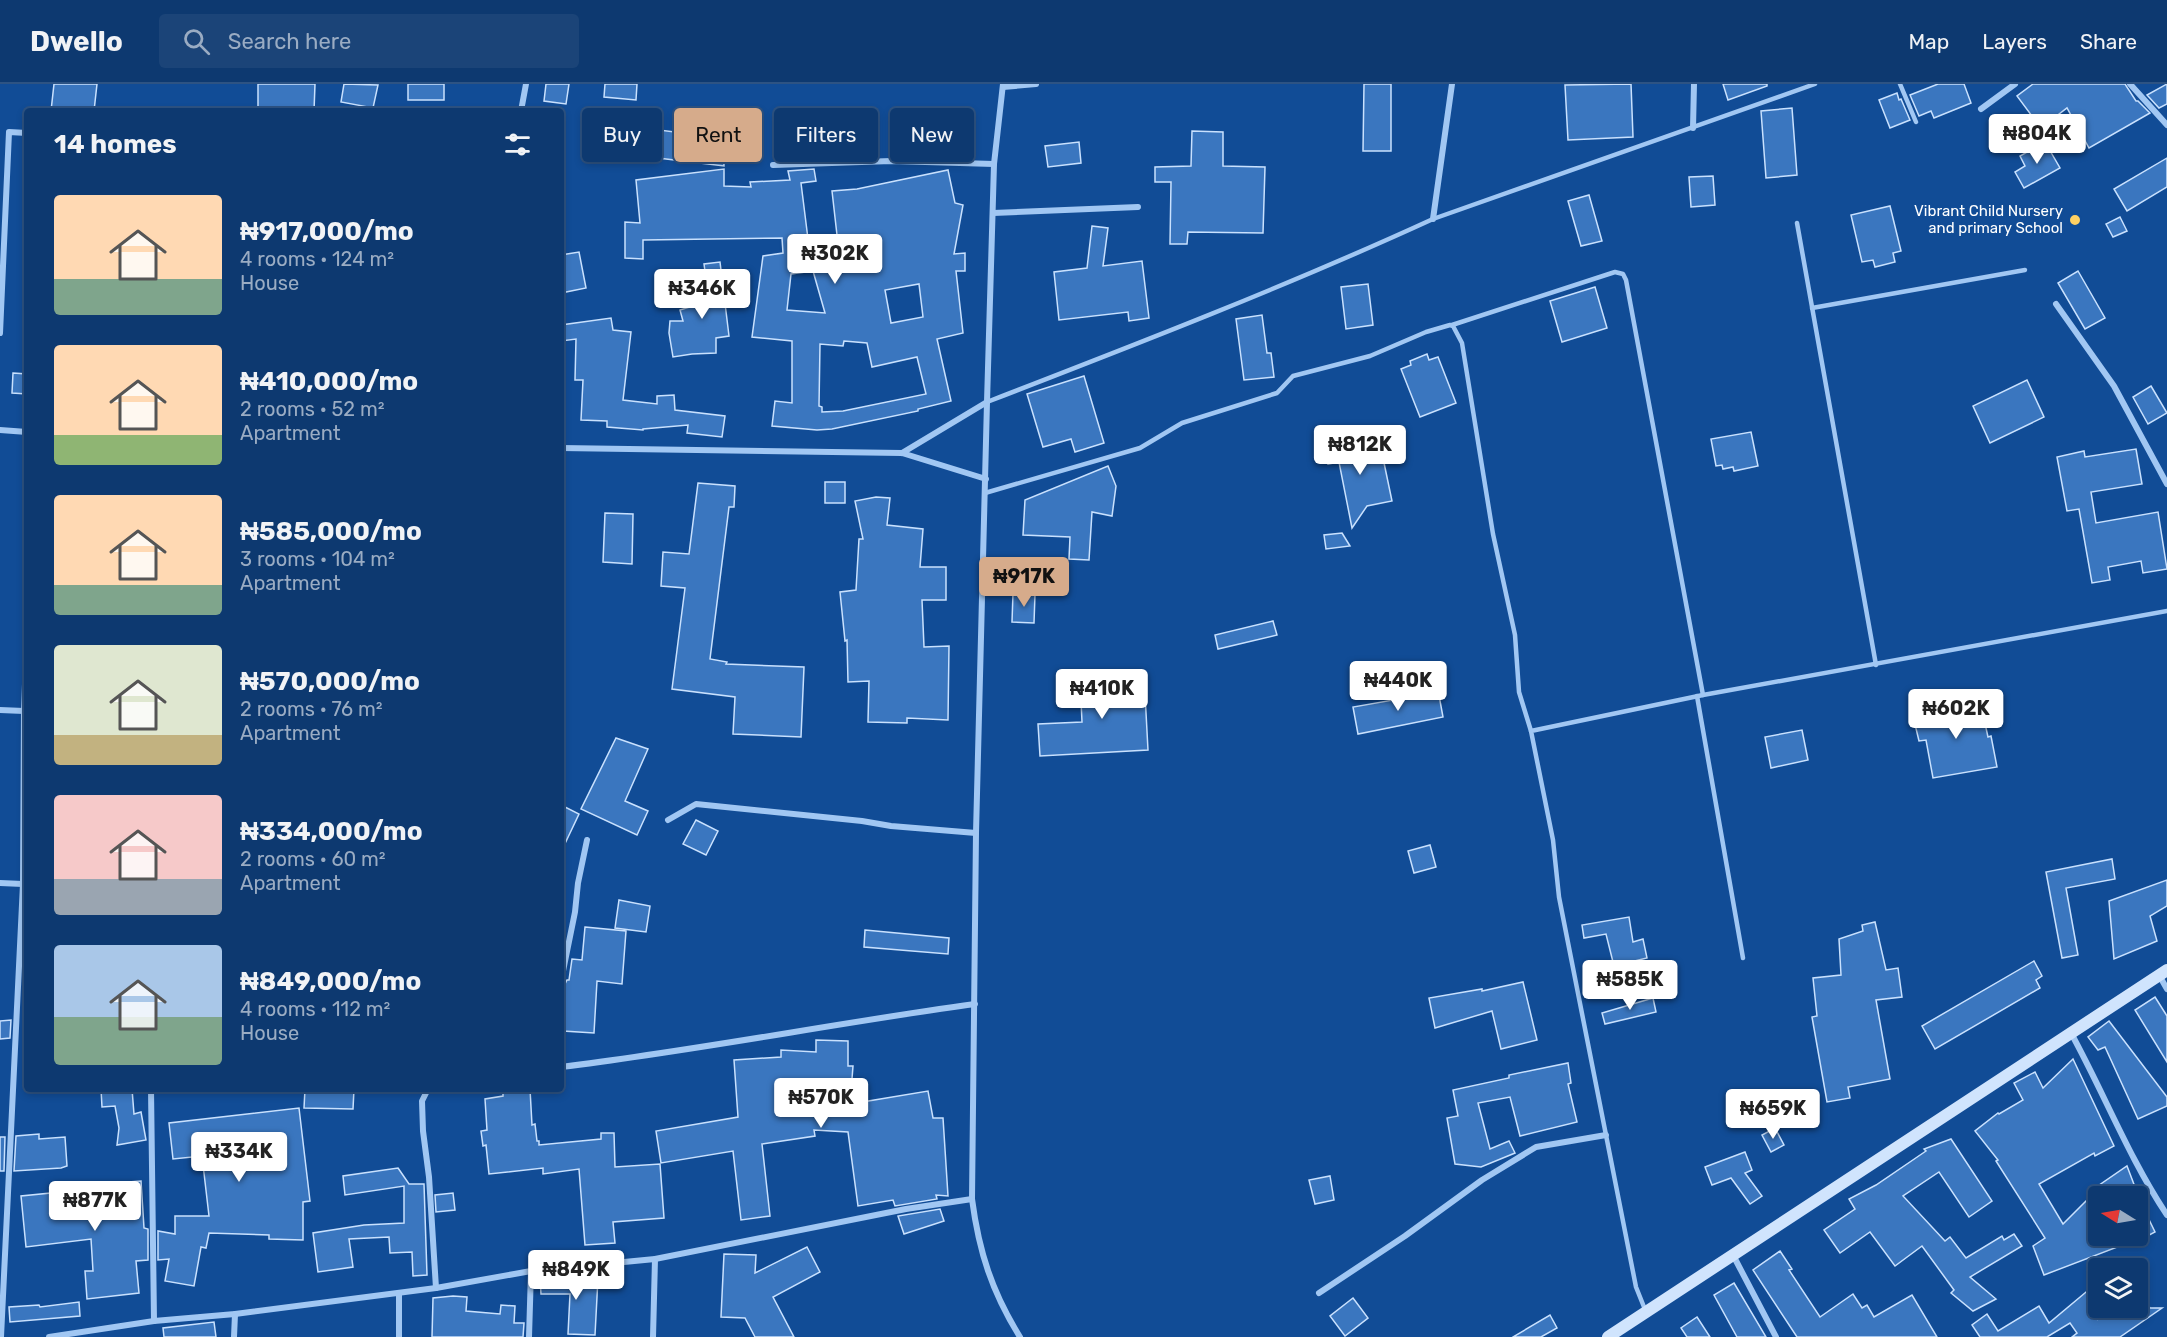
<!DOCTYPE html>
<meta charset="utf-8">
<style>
body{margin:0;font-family:Rubik,sans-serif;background:#1b4478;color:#f1f3f6;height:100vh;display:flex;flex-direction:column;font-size:22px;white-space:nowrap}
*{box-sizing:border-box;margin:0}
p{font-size:20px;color:#9aacc3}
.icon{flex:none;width:33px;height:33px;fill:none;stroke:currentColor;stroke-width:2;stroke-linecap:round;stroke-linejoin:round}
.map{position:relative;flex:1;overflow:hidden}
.sheet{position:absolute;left:24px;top:24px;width:540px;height:984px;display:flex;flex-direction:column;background:#0d3970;border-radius:6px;box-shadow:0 3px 9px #0003,0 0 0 2px #2d5383}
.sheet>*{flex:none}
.guide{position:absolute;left:582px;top:24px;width:570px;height:54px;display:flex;gap:12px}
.needle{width:39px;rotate:281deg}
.tools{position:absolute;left:2088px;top:1102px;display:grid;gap:12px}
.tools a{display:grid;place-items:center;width:60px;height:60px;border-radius:6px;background:#0d3970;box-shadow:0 3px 9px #0003,0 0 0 2px #2d5383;font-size:30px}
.price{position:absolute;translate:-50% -51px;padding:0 14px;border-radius:6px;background:#fff;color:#222;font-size:20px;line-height:39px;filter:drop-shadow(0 2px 3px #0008)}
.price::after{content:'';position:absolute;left:50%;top:36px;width:18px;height:14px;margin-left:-9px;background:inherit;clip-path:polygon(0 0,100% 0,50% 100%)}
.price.current{background:#d6ab8b;color:#111}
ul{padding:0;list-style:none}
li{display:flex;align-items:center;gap:18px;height:150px;padding:0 30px}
li span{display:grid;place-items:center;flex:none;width:168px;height:120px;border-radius:6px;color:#555}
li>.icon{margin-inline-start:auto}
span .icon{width:72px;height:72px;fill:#fffc;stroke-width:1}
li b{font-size:26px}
h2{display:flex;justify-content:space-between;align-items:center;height:72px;padding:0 30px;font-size:26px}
.tag{padding:0 21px;border-radius:6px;background:#0d3970;box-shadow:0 3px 9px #0003,0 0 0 2px #2d5383;font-size:21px;line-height:54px}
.tag.current{background:#d6ab8b;color:#111}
header{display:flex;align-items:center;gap:36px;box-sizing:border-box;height:84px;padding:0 30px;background:#0d3970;border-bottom:2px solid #2d5383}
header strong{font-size:28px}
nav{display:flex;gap:33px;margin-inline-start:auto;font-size:21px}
.search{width:420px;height:54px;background:#1b4478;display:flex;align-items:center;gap:15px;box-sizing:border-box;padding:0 21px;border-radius:6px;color:#9aacc3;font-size:22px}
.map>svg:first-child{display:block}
.building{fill:#3a76bf;stroke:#c9e1fe;stroke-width:1.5;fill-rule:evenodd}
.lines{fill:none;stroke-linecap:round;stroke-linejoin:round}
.lane{stroke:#a1c7f3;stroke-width:4.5}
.street{stroke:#a1c7f3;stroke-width:6}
.secondary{stroke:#d0e4fd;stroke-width:12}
.poi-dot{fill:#ffd163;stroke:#114c96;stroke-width:2}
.labels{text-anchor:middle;stroke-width:5;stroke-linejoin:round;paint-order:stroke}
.poi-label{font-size:15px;fill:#fff;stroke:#114c96;text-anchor:end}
</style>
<header>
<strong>Dwello</strong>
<div class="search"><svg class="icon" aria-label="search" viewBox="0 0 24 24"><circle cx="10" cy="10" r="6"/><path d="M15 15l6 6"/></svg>Search here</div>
<nav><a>Map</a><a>Layers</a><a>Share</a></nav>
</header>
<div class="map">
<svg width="2167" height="1253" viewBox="0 0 2167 1253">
<rect width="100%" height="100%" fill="#114c96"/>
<g class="building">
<path d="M54,0H97L94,27H51Z"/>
<path d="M258,0H315L314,27H258Z"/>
<path d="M344,0L378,1L373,24L341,18Z"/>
<rect x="408" y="0" width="36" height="16"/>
<path d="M546,0H569L566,20L544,17Z"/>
<path d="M605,0H637L636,16L604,13Z"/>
<path d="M1364,0H1391V67H1363Z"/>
<path d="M1631,0L1633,53L1568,56L1565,1Z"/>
<path d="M1723,0H1767V2L1728,16Z"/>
<path d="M1938,0H1964L1971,19L1934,34L1931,27L1919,32L1910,11Z"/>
<path d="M2033,0H2125L2136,17H2138L2150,29L2089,64L2067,24L2041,44L2017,12Z"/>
<path d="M2167,0V20L2159,24L2147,11Z"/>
<path d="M1897,9L1899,16L1901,15L1910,36L1890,44L1879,16Z"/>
<path d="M1792,24L1797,91L1766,94L1761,27Z"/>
<path d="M636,43L705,52V49H723L724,82L633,71Z"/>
<path d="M1192,47L1223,48V82L1265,83L1263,149L1188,148L1187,160H1170L1171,98H1155V83L1191,82Z"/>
<path d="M1079,58L1081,79L1048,83L1045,62Z"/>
<path d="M2045,58L2060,84L2024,104L2015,88L2025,82L2020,72Z"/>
<path d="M2167,74V103L2127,127L2114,105Z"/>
<path d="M724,85V102L751,103L750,98L790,96L788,87L814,85L816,97L801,99L808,155L837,151L832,107L857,105L948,86L955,119L963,121L954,170L965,169V187H956L963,249L937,255L951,317L918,325V327L832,345L817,346L772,342L775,317L792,319V257L752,253L763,172L783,169L782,154L643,156V175L625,174V138L640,139L636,96ZM813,187L825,229L787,226L791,190ZM919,200L923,233L891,239L885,206ZM844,257L867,259L872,283L917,273L926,310L843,327L822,328V323L819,322L820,260L843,262Z"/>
<path d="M1713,92L1715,121L1691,123L1689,93Z"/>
<path d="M1589,111L1602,157L1581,162L1568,117Z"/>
<path d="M1890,122L1901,167L1893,169L1895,178L1875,183L1873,176L1862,178L1851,131Z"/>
<path d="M2120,133L2127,147L2113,153L2106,140Z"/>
<path d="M1092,142L1108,144L1103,182L1142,177L1149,234L1129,237L1128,228L1059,236L1054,188L1087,184Z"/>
<path d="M579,168L586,204L561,209V171Z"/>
<path d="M720,178L729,252L716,254V269L692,270L673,273L669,249L670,237H683L680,226L709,217L704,180Z"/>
<path d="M2078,187L2105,234L2085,245L2058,199Z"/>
<path d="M1368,200L1373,241L1346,245L1341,203Z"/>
<path d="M1595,203L1607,244L1562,258L1550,217Z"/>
<path d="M1262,231L1267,269H1271L1274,293L1244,296L1236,235Z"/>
<path d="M611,234L613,246L631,248L623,316L657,320V312L674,311L675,326L725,332L722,353L687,349L688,341L643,345V346L607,343V337L581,336L583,296H575L576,255L561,257V241Z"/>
<path d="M1427,270L1429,276L1438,273L1456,319L1420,333L1401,285L1411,281L1410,277Z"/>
<path d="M13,289L27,290V310L12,309Z"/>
<path d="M1084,292L1104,359L1075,368L1071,355L1043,363L1027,310Z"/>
<path d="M2027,296L2044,333L1990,359L1973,322Z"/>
<path d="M2151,302L2167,329L2148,340L2133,313Z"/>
<path d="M1751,348L1758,382L1734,387L1733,383L1723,385L1722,381L1716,382L1711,355Z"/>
<path d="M1361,354L1365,362L1368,377L1383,374L1392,417L1367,422L1352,444L1339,378L1328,380L1325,360Z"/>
<path d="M2136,365L2142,400L2091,408L2096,439L2158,428L2167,485L2143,489L2141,477L2108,483L2110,496L2092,499L2079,425L2067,427L2057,373L2084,367L2085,373Z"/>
<path d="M1108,382L1116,402L1112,432L1092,428L1089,476L1069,475L1070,453L1023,451L1025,416Z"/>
<rect x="825" y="398" width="20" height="21"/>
<path d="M698,399L735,402L734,423H729L710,575L727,578L726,580L804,583L801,653L733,650L735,613L672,605L685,504L661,502L663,468L689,470Z"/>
<path d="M876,413L890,414L887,441L923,445L920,483H946V516H922L924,563L949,562L948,636L907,634V639L868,638L869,597L848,598L847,556L845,557L840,508L856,506L859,455H863L855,417Z"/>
<path d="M605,429L633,430L632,480L603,478Z"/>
<path d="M1342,449L1350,462L1326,465L1324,451Z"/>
<path d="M1013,509L1035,510L1034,539L1012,538Z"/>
<path d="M1273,537L1277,551L1218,565L1215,551Z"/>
<path d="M1144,591L1148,666L1040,672L1038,640L1082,638L1080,595Z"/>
<path d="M1438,606L1443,633L1358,650L1353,623L1422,611L1421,609Z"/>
<path d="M1980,617L1988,653L1991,652L1997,683L1933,694L1926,656L1919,657L1913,632Z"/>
<path d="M1802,646L1808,676L1771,684L1765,653Z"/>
<path d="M616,654L648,665L625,717L648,727L637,751L581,725Z"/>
<path d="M561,721L579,730L561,768Z"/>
<path d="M696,736L718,747L706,771L683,760Z"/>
<path d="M1430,761L1436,783L1414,789L1408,767Z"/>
<path d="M2112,775L2115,795L2066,804L2078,871L2062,874L2046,788Z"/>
<path d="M2167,796V822L2150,832L2157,857L2114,875L2109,817Z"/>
<path d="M619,816L650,822L646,848L615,844Z"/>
<path d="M1629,833L1633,858L1643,855L1647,874L1614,882L1606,850L1584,854L1582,841Z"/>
<path d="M1875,838L1886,886L1898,884L1902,913L1876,916L1890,995L1848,1003L1850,1014L1827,1018L1812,933L1817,932L1813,894L1841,891L1839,855L1863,847L1862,841Z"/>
<path d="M585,843L626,847L622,900L597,897L594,949L563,947L565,900L567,896H569L572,875L582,876Z"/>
<path d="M865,846L949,854L948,870L864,863Z"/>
<path d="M2034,877L2042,892L2036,896L2040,904L1935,965L1922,942Z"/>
<path d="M1523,898L1537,956L1501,965L1492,927L1435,944L1429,914L1482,905V907Z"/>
<path d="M2155,913L2167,932V978L2135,926Z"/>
<path d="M1653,914L1656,928L1605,940L1602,929Z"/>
<path d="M11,936L10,954L0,955V937Z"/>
<path d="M2109,937L2167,1013V1022L2138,1035L2105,963L2098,966L2088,953Z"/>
<path d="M816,956L848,957V982H853L850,1020L928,1007L933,1034H943L948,1112L936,1111L937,1115L895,1122L893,1116L858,1122L848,1048L814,1046L815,1052L762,1060L770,1132L741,1136L733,1067L661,1079L656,1047L738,1033L734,976L781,973V966L816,968Z"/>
<path d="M2073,975L2114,1062L2095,1072L2094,1069L2039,1100L2063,1140L2089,1114L2098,1132V1152H2138V1113L2155,1148L2138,1157V1155L2044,1191L2033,1162L2045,1154L1996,1077L1998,1076L1975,1047L1998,1029L1999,1030L2023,1016L2014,999L2035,988L2043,1004Z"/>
<path d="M1568,979L1571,999L1568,1000L1577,1038L1520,1052L1510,1013L1478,1019L1490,1065L1509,1057L1515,1069L1481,1083L1455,1080L1447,1034L1458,1032L1453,1006L1509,994V991Z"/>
<path d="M101,1005H132L134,1030L141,1028L146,1056L117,1061L119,1044L115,1022L102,1023Z"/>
<path d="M305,1005H354L353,1025L304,1024Z"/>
<path d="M503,1005H530L532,1041L535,1040L537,1057H539V1061L601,1055V1049H614L615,1083L660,1080L664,1134L613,1138L615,1159L585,1161L579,1085L543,1090V1084L489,1090L486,1061L483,1062L481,1047L487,1046L485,1015L503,1012Z"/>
<path d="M299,1024L310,1117L303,1118V1156L269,1155V1151L209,1149L206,1164L201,1163L194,1202L165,1197L169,1175L158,1176V1147L175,1150V1132H209L202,1072L173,1075L169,1039Z"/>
<path d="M1775,1044L1784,1061L1771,1068L1762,1051Z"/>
<path d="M39,1050V1055L65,1053L67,1082L61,1084L14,1087L16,1052Z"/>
<path d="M0,1053H5L4,1087H0Z"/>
<path d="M1951,1055L1992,1117L1969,1133L1939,1088L1903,1112L1945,1157L1950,1153L1966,1174L2002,1152L2004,1156L2014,1150L2022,1162L1970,1193L1996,1215L1973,1227L1951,1209L1954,1206L1922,1162L1895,1182L1870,1148L1840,1169L1824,1146L1855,1125L1849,1115L1876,1101L1926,1067L1924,1065Z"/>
<path d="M1745,1068L1752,1086L1745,1089L1762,1112L1750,1120L1731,1094L1712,1101L1705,1083Z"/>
<path d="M2127,1082L2135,1103L2121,1113H2101L2092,1106Z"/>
<path d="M398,1084L409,1100H424L427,1191L413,1192L412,1168L390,1169L389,1153L349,1155L353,1183L318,1188L313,1149L364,1141L404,1139V1102L345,1111L343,1092Z"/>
<path d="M1330,1092L1334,1116L1315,1120L1309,1096Z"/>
<path d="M141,1097L144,1144L148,1145V1176L136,1177L139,1209L87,1215L85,1187H93L91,1155L26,1163L21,1112L101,1104V1100Z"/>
<path d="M453,1109L455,1126L436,1128L435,1111Z"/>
<path d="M940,1125L944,1137L904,1150L898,1132Z"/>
<path d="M807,1163L820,1188L773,1213L794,1253H755L745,1234L721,1233L724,1170L756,1171L755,1189Z"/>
<path d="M1780,1167L1792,1185L1789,1186L1820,1233L1853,1210L1862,1224L1867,1221L1874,1233L1912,1211L1937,1253H1797L1753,1186Z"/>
<path d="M571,1193L598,1194L595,1251L568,1250L570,1210H541L540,1194Z"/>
<path d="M2098,1198V1235L2115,1224H2138V1206L2150,1224H2162L2120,1253H2072L2077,1249L2070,1239L2047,1253H1980L1972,1241L1987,1230L1998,1247L2039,1222L2049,1239Z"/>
<path d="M1734,1199L1766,1253H1737L1714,1211Z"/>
<path d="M453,1212L467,1213L466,1227L500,1230L501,1221L515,1222L514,1239H524L523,1253H432L433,1214Z"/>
<path d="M1353,1214L1368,1234L1345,1252L1330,1232Z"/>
<path d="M79,1218L80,1232L10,1238L9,1223L39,1221L40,1223Z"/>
<path d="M1550,1231L1557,1244L1541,1253H1513Z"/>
<path d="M1697,1233L1710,1253H1687L1681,1244Z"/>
<path d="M214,1238L216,1253H164L163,1244Z"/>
</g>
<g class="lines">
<g class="lane">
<path d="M1900,0L1916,38"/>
<path d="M1797,139L1876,581"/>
<path d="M1812,224L2025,186"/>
<path d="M1452,241L1615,188L1623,190L1626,196L1703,611"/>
<path d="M987,318C1137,260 1287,202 1433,135L1815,0"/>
<path d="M985,409L1140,364L1182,339L1277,309L1293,292L1370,272L1426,248L1450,241L1453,242L1462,259L1493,450L1515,551L1519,608L1531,647"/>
<path d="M1697,612L1743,874"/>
<path d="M1646,1228L1636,1203L1559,813L1553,756L1531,647L1703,611L2167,527"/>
</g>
<g class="street">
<path d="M1003,0L994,80L987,318L976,749L972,1115C979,1168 992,1208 1020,1253"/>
<path d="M2130,0L2167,41"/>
<path d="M1003,3L1036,0"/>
<path d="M1981,25L2015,0"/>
<path d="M521,27L526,0"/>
<path d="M1693,44L1694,0"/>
<path d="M773,81L891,77L994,80"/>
<path d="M993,129L1138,123"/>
<path d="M1433,135L1452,0"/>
<path d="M2056,220L2114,302L2167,400"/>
<path d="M0,249L9,48L27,49"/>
<path d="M0,346L27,348"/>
<path d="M561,364L902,369L986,395"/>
<path d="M902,369L987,318"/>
<path d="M0,626L24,627"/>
<path d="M668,736L696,720L862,737L891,742L976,749"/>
<path d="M0,799L23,800"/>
<path d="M2159,891L2167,905"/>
<path d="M561,897L575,828L578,799L587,756"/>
<path d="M2071,949C2104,1009 2129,1074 2167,1131"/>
<path d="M561,983C700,966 836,939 975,920"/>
<path d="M151,1005L154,1237"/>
<path d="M428,1005L422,1017L423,1047L429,1093L436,1204"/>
<path d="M1733,1171L1776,1253"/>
<path d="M1319,1209L1405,1152L1482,1096L1536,1063L1606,1051"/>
<path d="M1,1253L23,800L24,627L27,546"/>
<path d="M49,1253L154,1237L235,1230L436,1204L531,1187L655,1175L906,1125L972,1115"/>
<path d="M234,1253L235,1230"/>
<path d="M399,1253V1209"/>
<path d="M529,1253L531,1187"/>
<path d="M653,1253L655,1175"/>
</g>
<path class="secondary" d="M1608,1253L2167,886"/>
</g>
<circle class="poi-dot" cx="2075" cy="136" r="6"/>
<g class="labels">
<g class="poi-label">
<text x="2063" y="132">Vibrant Child Nursery<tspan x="2063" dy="17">and primary School</tspan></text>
</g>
</g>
</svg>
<div class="tools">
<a><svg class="needle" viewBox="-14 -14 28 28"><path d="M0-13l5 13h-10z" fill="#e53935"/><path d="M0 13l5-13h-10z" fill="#9aacc3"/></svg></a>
<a><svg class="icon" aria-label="layers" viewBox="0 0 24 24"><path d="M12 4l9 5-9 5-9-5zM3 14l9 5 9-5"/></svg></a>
</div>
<b class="price" style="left:2037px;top:81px">₦804K</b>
<b class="price" style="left:835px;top:201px">₦302K</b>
<b class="price" style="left:702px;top:236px">₦346K</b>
<b class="price" style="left:1360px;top:392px">₦812K</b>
<b class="price current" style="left:1024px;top:524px">₦917K</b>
<b class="price" style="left:1398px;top:628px">₦440K</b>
<b class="price" style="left:1102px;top:636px">₦410K</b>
<b class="price" style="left:1956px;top:656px">₦602K</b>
<b class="price" style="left:1630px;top:927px">₦585K</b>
<b class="price" style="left:821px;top:1045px">₦570K</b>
<b class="price" style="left:1773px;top:1056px">₦659K</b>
<b class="price" style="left:239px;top:1099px">₦334K</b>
<b class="price" style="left:95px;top:1148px">₦877K</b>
<b class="price" style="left:576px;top:1217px">₦849K</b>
<div class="guide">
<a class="tag">Buy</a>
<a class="tag current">Rent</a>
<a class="tag">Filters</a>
<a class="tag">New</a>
</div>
<section class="sheet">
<h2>14 homes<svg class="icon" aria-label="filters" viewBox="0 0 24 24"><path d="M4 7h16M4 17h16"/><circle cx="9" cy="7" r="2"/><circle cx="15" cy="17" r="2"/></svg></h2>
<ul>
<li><span style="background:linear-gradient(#ffd9b3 70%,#7fa58c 0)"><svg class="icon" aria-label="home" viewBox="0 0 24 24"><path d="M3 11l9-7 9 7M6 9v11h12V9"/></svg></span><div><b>₦917,000/mo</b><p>4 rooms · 124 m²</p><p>House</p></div></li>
<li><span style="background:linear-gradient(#ffd9b3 75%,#8fb573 0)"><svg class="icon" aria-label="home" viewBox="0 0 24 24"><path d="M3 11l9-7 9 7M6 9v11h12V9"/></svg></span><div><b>₦410,000/mo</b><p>2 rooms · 52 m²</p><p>Apartment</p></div></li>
<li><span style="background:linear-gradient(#ffd9b3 75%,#7fa58c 0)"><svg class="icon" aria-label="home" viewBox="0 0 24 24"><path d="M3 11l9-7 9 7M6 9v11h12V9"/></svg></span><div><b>₦585,000/mo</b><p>3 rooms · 104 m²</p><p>Apartment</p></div></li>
<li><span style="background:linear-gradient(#dfe7d0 75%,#c2b280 0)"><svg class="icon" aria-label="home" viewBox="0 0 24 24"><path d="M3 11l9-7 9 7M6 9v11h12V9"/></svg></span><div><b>₦570,000/mo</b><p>2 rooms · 76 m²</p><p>Apartment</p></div></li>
<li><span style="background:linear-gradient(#f6c9c9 70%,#9aa5b1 0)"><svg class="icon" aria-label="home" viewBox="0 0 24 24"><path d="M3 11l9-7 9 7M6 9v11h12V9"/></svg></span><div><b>₦334,000/mo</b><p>2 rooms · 60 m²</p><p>Apartment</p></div></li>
<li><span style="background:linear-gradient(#a9c7e8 60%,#7fa58c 0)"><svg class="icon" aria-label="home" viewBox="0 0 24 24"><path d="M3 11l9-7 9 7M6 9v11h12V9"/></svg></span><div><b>₦849,000/mo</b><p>4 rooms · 112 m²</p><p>House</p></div></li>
</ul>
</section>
</div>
